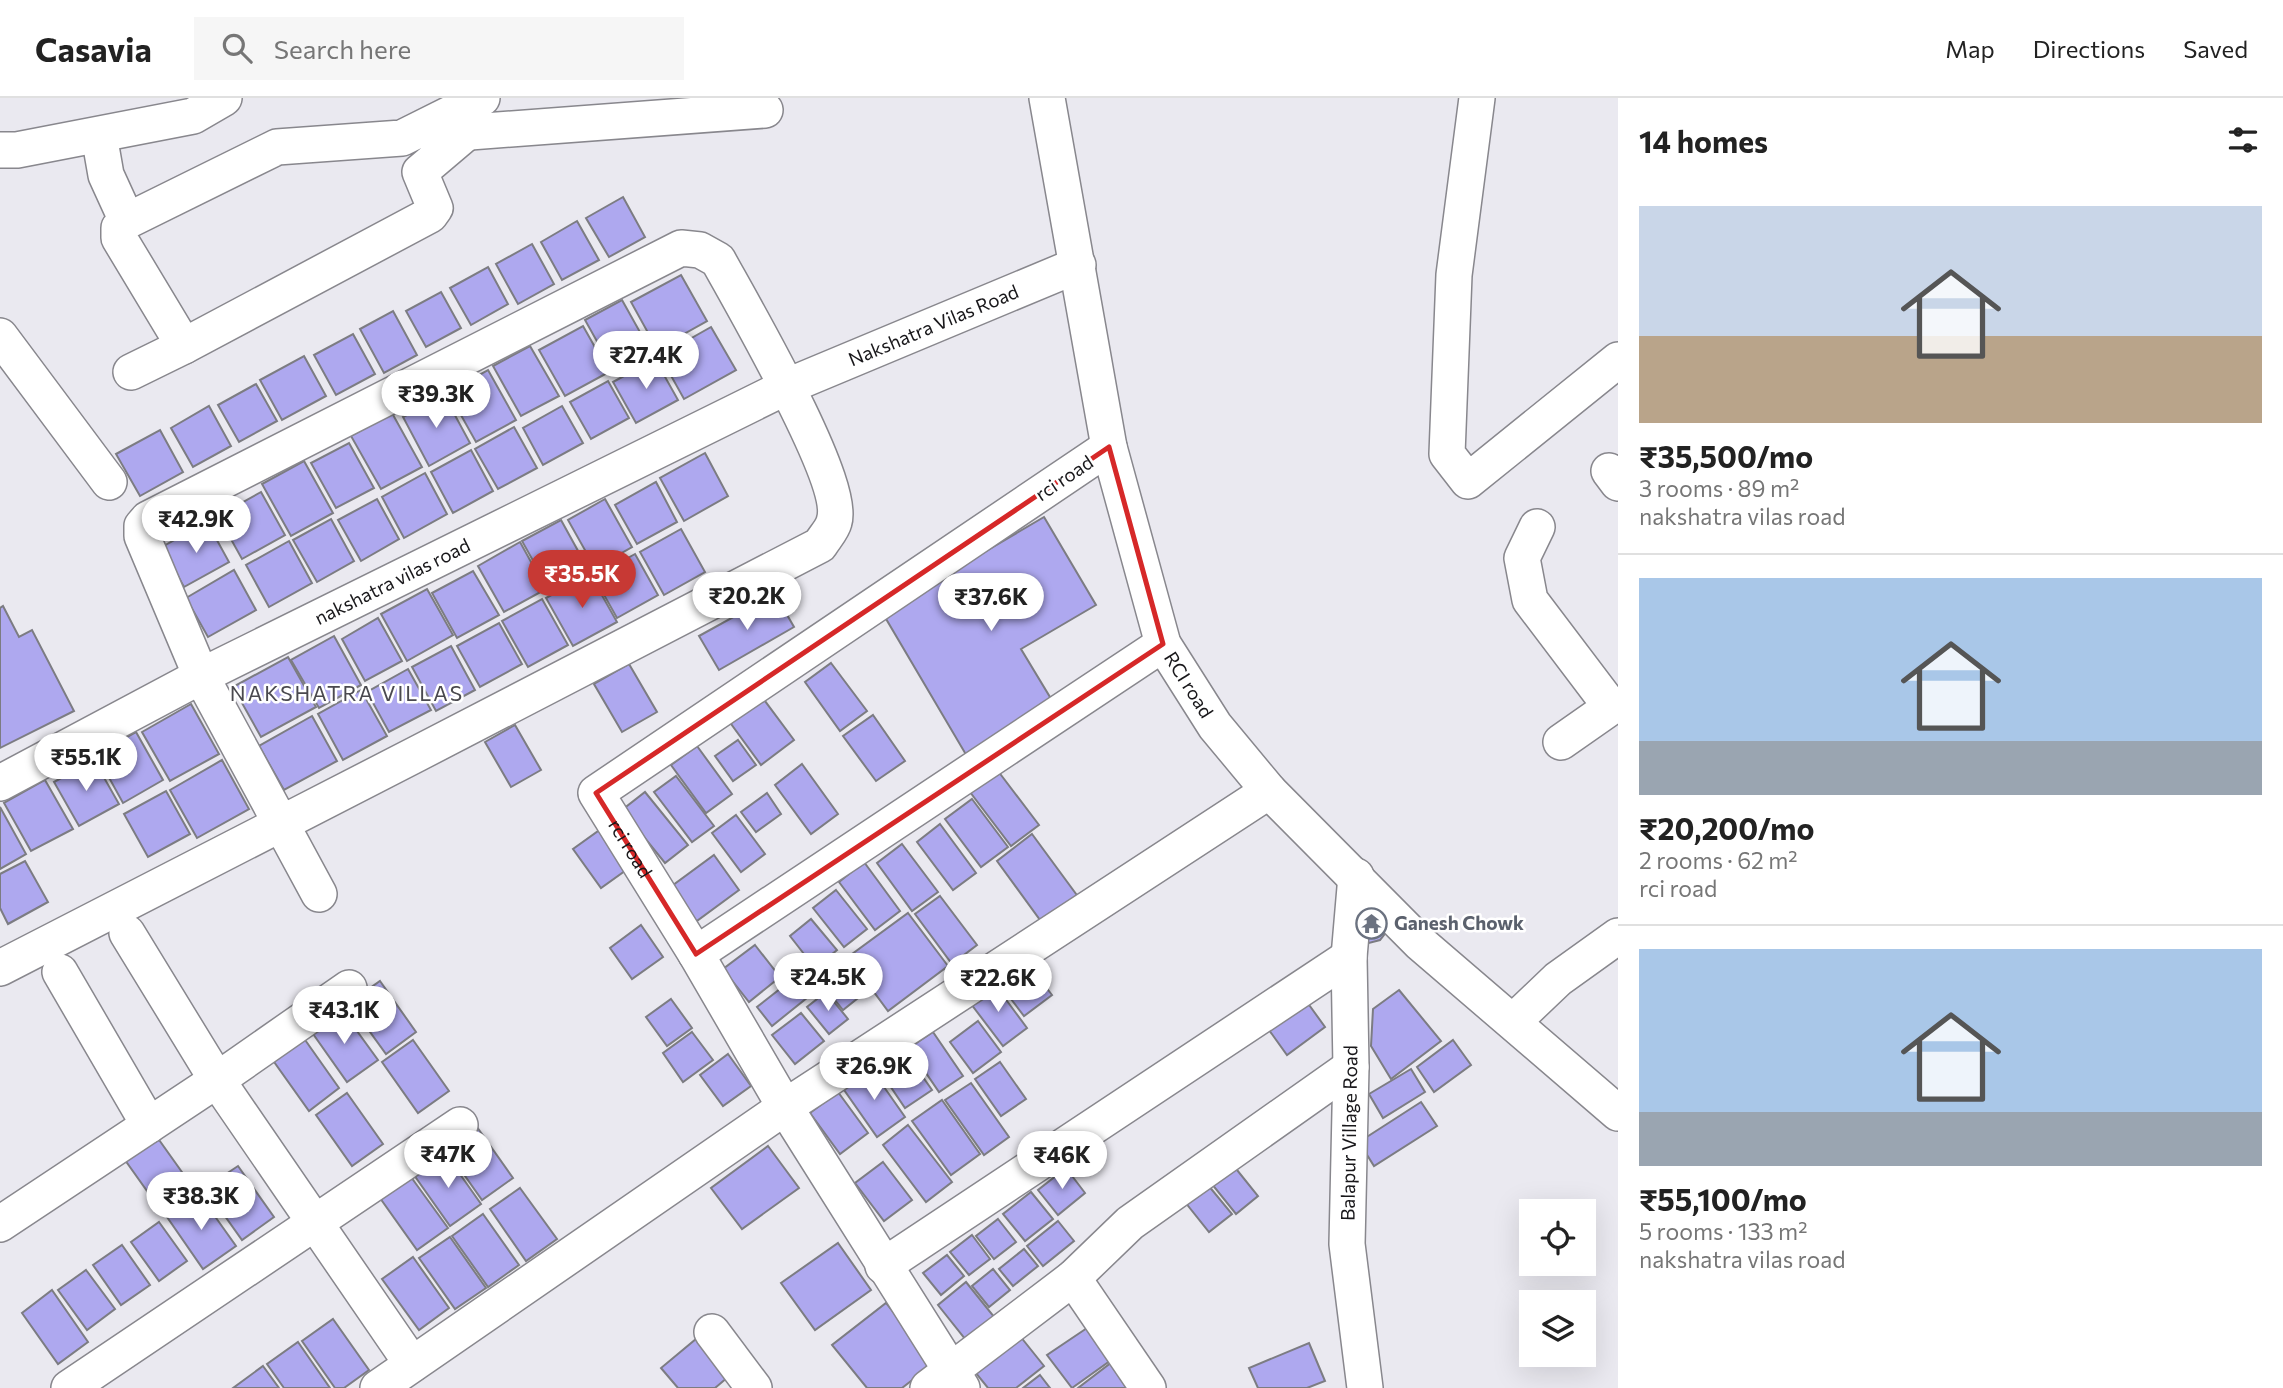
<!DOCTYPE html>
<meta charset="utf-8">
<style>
body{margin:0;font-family:Commissioner,sans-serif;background:#f6f6f6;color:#222;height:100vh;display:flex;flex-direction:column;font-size:26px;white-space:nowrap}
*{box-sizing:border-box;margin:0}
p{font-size:23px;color:#767676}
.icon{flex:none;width:38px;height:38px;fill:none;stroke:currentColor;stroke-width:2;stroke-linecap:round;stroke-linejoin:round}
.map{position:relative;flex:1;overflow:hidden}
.panel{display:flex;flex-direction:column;background:#fff;width:665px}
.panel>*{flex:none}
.controls{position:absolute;left:1519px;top:1101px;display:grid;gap:14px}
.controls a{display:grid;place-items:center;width:77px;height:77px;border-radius:0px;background:#fff;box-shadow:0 7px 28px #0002;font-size:35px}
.price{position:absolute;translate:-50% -60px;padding:0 16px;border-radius:24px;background:#fff;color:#222;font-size:23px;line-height:46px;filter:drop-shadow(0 2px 4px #0008)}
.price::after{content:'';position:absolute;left:50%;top:42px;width:21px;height:16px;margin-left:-10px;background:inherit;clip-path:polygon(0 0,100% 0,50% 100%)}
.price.active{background:#c73934;color:#fff}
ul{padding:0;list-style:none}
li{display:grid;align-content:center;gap:14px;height:371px;padding:0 21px}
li+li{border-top:2px solid #e0e0e0}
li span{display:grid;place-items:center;height:217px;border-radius:0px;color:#555}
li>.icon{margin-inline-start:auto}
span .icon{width:126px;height:126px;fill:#fffc;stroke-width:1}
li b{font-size:30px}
h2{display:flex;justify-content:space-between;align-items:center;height:84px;padding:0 21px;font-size:30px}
header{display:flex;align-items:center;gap:42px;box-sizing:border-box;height:98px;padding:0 35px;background:#fff;border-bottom:2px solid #e0e0e0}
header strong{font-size:33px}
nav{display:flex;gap:38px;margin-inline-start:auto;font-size:24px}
.search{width:490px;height:63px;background:#f6f6f6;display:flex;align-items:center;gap:18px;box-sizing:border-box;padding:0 24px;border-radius:0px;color:#767676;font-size:26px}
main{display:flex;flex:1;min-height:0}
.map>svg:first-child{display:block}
.building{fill:#aea8ef;stroke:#7c7c82;stroke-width:2}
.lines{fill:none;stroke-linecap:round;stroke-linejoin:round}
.minor-casing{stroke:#88878d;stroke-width:38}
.minor{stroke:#fff;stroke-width:35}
.marked{fill:none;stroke:#d62828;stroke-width:5;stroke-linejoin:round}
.labels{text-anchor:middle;stroke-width:5;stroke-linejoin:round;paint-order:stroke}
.street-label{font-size:19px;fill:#18171a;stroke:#fff}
.worship-label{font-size:19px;font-weight:bold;fill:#5b616d;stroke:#fff;text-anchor:start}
.neighbourhood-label{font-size:21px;letter-spacing:2px;fill:#4a494f;stroke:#fff}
</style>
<header>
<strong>Casavia</strong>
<div class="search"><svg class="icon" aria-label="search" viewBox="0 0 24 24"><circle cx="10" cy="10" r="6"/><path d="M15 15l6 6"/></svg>Search here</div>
<nav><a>Map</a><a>Directions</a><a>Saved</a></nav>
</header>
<main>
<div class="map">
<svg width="1618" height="1290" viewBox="0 0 1618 1290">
<rect width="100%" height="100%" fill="#eae9f0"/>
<g class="building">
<path d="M623,99L645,139L609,159L586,120Z"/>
<path d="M577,123L599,162L562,182L541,144Z"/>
<path d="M532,146L554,186L518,206L496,166Z"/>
<path d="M488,169L508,206L471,227L450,190Z"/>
<path d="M681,177L707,223L657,251L631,204Z"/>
<path d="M441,194L461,230L426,249L406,213Z"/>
<path d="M622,202L650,252L613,272L585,222Z"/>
<path d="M393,213L417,257L384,275L360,231Z"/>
<path d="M583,228L609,274L565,298L539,252Z"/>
<path d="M711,229L736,272L684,301L660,258Z"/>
<path d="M353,236L375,276L336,297L314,257Z"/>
<path d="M530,248L559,298L521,318L493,268Z"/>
<path d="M304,258L326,298L282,322L260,282Z"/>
<path d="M655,261L678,302L636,325L613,284Z"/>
<path d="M488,272L516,322L476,344L448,294Z"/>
<path d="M608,283L629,320L591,341L570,304Z"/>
<path d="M256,286L277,323L239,344L218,307Z"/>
<path d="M444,297L470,345L429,368L403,319Z"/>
<path d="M209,308L231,348L193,369L171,330Z"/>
<path d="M562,308L583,345L543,367L523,330Z"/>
<path d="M392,315L422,369L381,391L351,338Z"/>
<path d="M514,329L537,370L498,391L475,351Z"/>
<path d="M160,332L183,374L140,398L116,356Z"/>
<path d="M349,345L374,390L336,410L311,365Z"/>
<path d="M471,352L493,393L453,415L431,374Z"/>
<path d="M705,355L728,398L684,423L660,380Z"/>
<path d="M304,363L333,415L291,438L262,386Z"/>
<path d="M425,375L447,416L404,440L382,399Z"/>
<path d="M656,384L677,424L637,446L615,407Z"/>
<path d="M261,394L285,437L242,461L218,418Z"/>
<path d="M377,401L399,441L361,463L338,422Z"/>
<path d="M605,401L632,449L595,470L568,422Z"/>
<path d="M1044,419L1096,507L1021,551L1056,609L968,660L882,514Z"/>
<path d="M331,421L354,463L317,484L293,442Z"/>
<path d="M561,422L588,471L550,493L522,443Z"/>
<path d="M207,424L229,464L184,489L162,449Z"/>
<path d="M681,431L705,474L664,497L640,454Z"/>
<path d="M289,443L312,485L269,509L246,467Z"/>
<path d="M520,444L546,491L504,514L478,468Z"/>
<path d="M635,456L658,497L617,520L594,479Z"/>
<path d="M234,472L256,512L208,539L186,500Z"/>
<path d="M473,473L499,517L457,540L432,495Z"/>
<path d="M590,476L617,524L573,548L546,500Z"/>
<path d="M427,491L453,537L407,563L381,516Z"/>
<path d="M775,496L794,529L719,572L699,538Z"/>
<path d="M542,501L568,547L528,569L502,523Z"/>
<path d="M3,508L19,539L32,532L74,613L0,650V510Z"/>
<path d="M378,520L402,563L365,583L342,541Z"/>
<path d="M499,525L522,566L480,589L457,548Z"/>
<path d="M334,538L361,587L319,610L291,562Z"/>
<path d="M451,548L475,592L436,613L412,569Z"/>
<path d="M288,559L316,609L261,639L233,589Z"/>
<path d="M831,565L867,613L840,633L805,584Z"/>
<path d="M629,566L657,614L622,634L594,586Z"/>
<path d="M408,571L431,612L389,634L367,594Z"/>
<path d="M361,592L387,638L343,662L318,616Z"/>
<path d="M759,595L794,642L761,667L726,619Z"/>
<path d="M191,606L219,656L170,683L142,634Z"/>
<path d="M873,617L905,663L876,683L843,638Z"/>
<path d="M312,618L337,663L284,692L259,648Z"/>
<path d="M515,627L541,672L511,689L485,644Z"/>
<path d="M136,634L163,682L123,705L96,656Z"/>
<path d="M738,642L756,667L733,683L715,658Z"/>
<path d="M697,648L732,696L706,715L671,667Z"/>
<path d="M94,662L119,706L79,728L54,684Z"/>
<path d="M222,662L249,711L197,740L170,692Z"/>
<path d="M802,666L838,716L811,736L775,687Z"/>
<path d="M998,673L1039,727L1011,748L970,694Z"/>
<path d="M676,678L714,728L692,744L654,694Z"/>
<path d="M45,682L73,731L31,753L4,705Z"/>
<path d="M166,693L190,736L148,759L124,716Z"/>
<path d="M645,694L688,747L665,765L622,712Z"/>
<path d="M767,695L781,716L756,734L741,714Z"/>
<path d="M972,701L1008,749L981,769L945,721Z"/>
<path d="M0,709L26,756L0,771Z"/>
<path d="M736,717L765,756L741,774L712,735Z"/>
<path d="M940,726L976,775L953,792L917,744Z"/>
<path d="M601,731L629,770L601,790L573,751Z"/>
<path d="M1032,736L1079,800L1043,826L997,763Z"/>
<path d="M902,746L938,794L912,813L877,765Z"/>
<path d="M714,757L739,792L690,828L665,793Z"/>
<path d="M25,763L48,804L8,826L0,810V776Z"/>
<path d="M864,764L900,813L875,832L839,784Z"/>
<path d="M836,792L867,831L844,849L813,810Z"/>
<path d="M940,798L977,847L952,866L915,816Z"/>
<path d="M1377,812L1387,833L1380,842L1369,845L1356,834Z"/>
<path d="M908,815L948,868L888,913L848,859Z"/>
<path d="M811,821L837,852L815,870L790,838Z"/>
<path d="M641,827L663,859L632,881L610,850Z"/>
<path d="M755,847L780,879L749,904L723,871Z"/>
<path d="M844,862L868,892L843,912L819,882Z"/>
<path d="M1032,871L1052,897L1024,918L1004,892Z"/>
<path d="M803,873L818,891L772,928L757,909Z"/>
<path d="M380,883L416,934L386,956L349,905Z"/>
<path d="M993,884L1027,930L1003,948L968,902Z"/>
<path d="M1399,892L1441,943L1391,981L1371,948L1373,911Z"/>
<path d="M826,894L848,921L829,936L807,909Z"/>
<path d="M671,901L692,930L667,948L646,919Z"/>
<path d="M1307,904L1325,929L1287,957L1269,932Z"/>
<path d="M341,911L378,962L347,984L311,933Z"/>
<path d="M801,915L824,943L795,966L772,937Z"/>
<path d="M978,923L1001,954L973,975L950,944Z"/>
<path d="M692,934L713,962L683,984L663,955Z"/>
<path d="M933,934L963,978L939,994L909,950Z"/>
<path d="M303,939L339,990L309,1013L272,961Z"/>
<path d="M413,942L449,993L418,1015L382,964Z"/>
<path d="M1453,942L1471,967L1434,994L1417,969Z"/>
<path d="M904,952L932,992L905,1010L878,970Z"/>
<path d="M728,956L751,988L723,1008L700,977Z"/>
<path d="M1000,964L1026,1001L1001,1018L975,981Z"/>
<path d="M870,969L905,1019L877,1039L842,989Z"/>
<path d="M1411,971L1425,994L1383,1020L1369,996Z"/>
<path d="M971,985L1009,1039L984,1057L945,1002Z"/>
<path d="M838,994L868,1035L840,1056L810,1015Z"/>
<path d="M347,995L383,1046L352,1068L316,1017Z"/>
<path d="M942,1002L980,1056L951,1077L912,1023Z"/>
<path d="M1421,1004L1437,1028L1374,1068L1359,1044Z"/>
<path d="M908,1027L952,1084L926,1104L883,1047Z"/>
<path d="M477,1029L513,1080L482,1102L446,1051Z"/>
<path d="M157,1039L194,1091L162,1114L125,1062Z"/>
<path d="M768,1048L799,1090L742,1131L711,1090Z"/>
<path d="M445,1055L481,1106L450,1128L414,1077Z"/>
<path d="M1229,1062L1258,1098L1236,1116L1207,1080Z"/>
<path d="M883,1064L912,1102L884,1123L855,1085Z"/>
<path d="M238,1068L274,1119L242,1142L205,1090Z"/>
<path d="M1066,1070L1085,1095L1058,1117L1038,1092Z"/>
<path d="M411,1079L448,1130L417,1152L380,1100Z"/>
<path d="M1203,1081L1232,1116L1209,1134L1181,1099Z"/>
<path d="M520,1090L557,1141L526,1163L490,1111Z"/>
<path d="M1031,1094L1053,1121L1025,1143L1003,1116Z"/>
<path d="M199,1096L236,1148L203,1171L167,1119Z"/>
<path d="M483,1116L519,1167L488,1189L452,1138Z"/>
<path d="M998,1121L1016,1144L994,1161L976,1138Z"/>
<path d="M1058,1123L1074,1143L1043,1168L1027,1148Z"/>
<path d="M159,1124L187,1163L159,1183L131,1144Z"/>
<path d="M972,1137L990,1161L969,1177L950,1154Z"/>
<path d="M450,1139L486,1190L455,1211L419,1160Z"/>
<path d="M838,1145L871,1192L815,1232L781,1185Z"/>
<path d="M122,1147L150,1187L121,1207L93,1167Z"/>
<path d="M1024,1151L1038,1168L1013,1188L999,1171Z"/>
<path d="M947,1157L964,1178L941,1197L923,1175Z"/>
<path d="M413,1159L449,1210L419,1232L382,1181Z"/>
<path d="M993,1171L1010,1192L989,1209L972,1188Z"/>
<path d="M86,1172L115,1211L87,1232L58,1192Z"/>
<path d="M966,1184L995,1220L966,1242L938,1207Z"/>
<path d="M52,1192L88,1244L58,1266L22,1215Z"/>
<path d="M886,1205L934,1265L902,1290H867L832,1247Z"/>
<path d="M333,1221L369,1272L344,1290H335L302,1243Z"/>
<path d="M1090,1228L1114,1260L1072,1290L1047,1257Z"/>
<path d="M702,1236L734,1274L715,1290H678L661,1270Z"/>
<path d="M1020,1238L1044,1268L1016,1290H988L975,1274Z"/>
<path d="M298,1244L330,1290H284L267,1266Z"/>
<path d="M1309,1245L1325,1283L1307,1290H1258L1249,1270Z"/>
<path d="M1116,1261L1138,1290H1078Z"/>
<path d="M263,1268L279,1290H233Z"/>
<path d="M1040,1277L1050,1290H1023Z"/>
</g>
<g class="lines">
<defs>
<g id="minor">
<path id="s1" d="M1047,0L1109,349L1163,546L1215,628L1269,693L1420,845L1618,1015"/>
<path d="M1477,0L1454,177L1447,356L1468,383L1618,262"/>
<path d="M466,35L420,74L435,110L430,117L184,248L119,140V130L127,123L277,49L402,40L482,0"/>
<path d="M444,36L765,12"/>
<path d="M99,37L106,77L127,123"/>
<path d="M0,52H17L193,18L224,0"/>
<path d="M0,238L109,384"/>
<path d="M131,274L184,248"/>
<path id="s2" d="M1109,349L596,695L696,856L1163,546"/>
<path d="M1609,373L1618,385"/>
<path d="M1537,429L1522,460L1530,502L1611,609L1561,644"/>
<path id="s3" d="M0,685L201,578L788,288L1078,167"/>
<path d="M1356,778L1349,859L1351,969L1347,1146L1365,1290"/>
<path d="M127,835L217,982L412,1266"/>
<path d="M696,856L785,1009L962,1290"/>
<path d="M0,870C274,731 547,588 820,447C824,440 832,432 834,424C847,385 741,204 718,162L700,152L681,150L148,421L142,428V438L201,578L319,796"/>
<path d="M60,874L149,1027"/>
<path d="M1514,923L1558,881L1618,838"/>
<path d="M0,1126L217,982L349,890"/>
<path d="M883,1168L1349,859"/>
<path d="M1073,1180L1148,1290"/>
<path d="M712,1234L754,1290"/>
<path d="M69,1290L460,1027"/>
<path d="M378,1290L785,1009L1269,693"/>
<path d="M928,1290L1073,1180L1130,1125L1351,969"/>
</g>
</defs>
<use href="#minor" class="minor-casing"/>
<use href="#minor" class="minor"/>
</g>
<path class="marked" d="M1109,349L1163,546L696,856L596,695Z"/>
<defs>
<symbol id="temple-ring" viewBox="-11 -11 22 22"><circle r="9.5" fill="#fff" stroke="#6b7280" stroke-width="1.5"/><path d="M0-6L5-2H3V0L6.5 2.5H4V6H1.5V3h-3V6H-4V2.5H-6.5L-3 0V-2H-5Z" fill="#6b7280"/></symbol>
</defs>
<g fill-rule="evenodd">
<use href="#temple-ring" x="1354" y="808" width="35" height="35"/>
</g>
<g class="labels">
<g class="street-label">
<text dy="7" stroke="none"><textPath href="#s3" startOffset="1040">Nakshatra Vilas Road</textPath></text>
<text transform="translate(1064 380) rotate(-34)" y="7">rci road</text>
<text dy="7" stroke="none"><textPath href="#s3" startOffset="441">nakshatra vilas road</textPath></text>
<text dy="7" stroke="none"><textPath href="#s1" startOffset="607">RCI road</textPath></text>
<text dy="7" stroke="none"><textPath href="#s2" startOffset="684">rci road</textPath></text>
<text transform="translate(1349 1035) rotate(-89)" y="7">Balapur Village Road</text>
</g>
<g class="worship-label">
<text x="1394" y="832">Ganesh Chowk</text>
</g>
<g class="neighbourhood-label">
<text x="347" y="603">NAKSHATRA VILLAS</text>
</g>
</g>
</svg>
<div class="controls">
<a><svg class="icon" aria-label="locate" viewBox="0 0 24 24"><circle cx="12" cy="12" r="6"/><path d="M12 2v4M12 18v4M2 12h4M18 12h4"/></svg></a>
<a><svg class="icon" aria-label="layers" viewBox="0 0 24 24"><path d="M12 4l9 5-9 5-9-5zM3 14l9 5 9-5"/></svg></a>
</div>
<b class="price" style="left:646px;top:293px">₹27.4K</b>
<b class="price" style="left:436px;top:332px">₹39.3K</b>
<b class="price" style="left:196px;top:457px">₹42.9K</b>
<b class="price active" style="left:582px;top:512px">₹35.5K</b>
<b class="price" style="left:747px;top:534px">₹20.2K</b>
<b class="price" style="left:991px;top:535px">₹37.6K</b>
<b class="price" style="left:86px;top:695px">₹55.1K</b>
<b class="price" style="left:828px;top:915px">₹24.5K</b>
<b class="price" style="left:998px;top:916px">₹22.6K</b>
<b class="price" style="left:344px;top:948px">₹43.1K</b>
<b class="price" style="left:874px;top:1004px">₹26.9K</b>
<b class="price" style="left:448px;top:1092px">₹47K</b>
<b class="price" style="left:1062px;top:1093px">₹46K</b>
<b class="price" style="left:201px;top:1134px">₹38.3K</b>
</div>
<section class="panel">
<h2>14 homes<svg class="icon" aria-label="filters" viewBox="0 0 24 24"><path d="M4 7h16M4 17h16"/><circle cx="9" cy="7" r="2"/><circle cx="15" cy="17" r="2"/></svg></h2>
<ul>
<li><span style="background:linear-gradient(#c9d6e8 60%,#b9a48a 0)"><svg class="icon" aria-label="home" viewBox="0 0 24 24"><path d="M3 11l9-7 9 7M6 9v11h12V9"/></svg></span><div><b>₹35,500/mo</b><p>3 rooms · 89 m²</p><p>nakshatra vilas road</p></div></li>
<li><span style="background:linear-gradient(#a9c7e8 75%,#9aa5b1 0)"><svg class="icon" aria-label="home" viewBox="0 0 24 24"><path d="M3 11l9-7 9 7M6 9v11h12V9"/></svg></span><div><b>₹20,200/mo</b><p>2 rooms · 62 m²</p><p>rci road</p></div></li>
<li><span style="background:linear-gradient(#a9c7e8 75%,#9aa5b1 0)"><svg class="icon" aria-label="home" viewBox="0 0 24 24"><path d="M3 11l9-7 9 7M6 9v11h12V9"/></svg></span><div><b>₹55,100/mo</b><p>5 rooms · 133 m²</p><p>nakshatra vilas road</p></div></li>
</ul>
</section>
</main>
